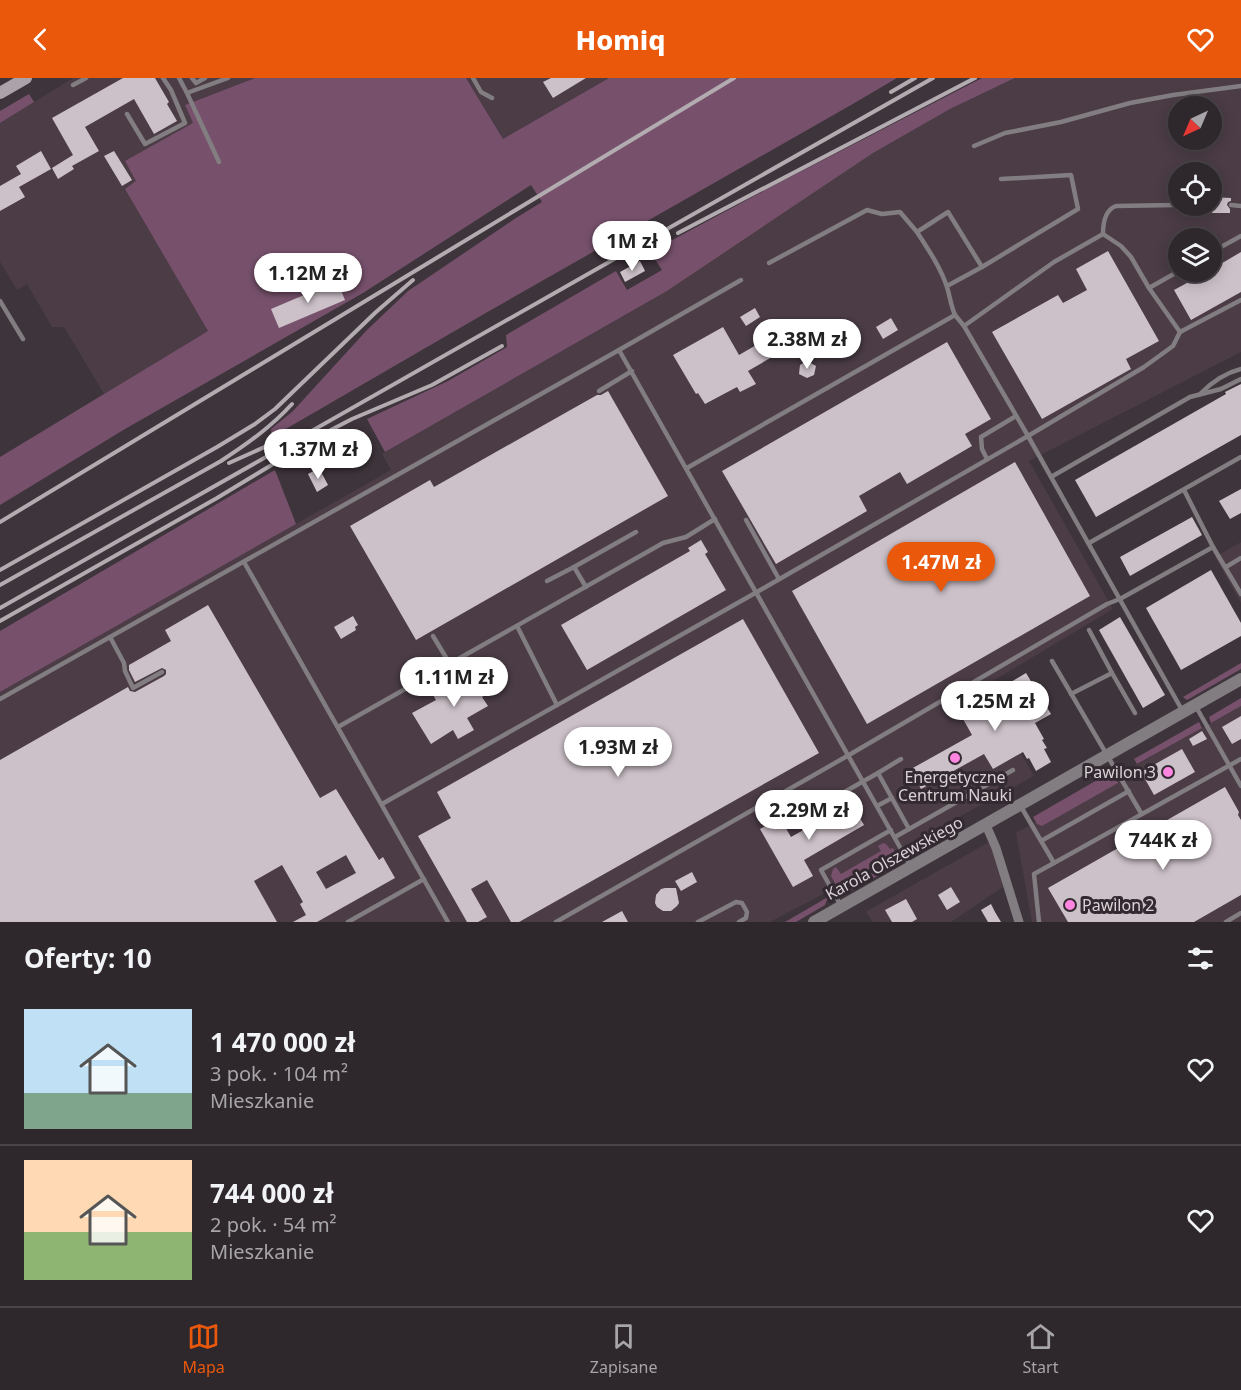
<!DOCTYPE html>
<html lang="pl">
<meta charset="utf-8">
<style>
body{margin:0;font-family:"Noto Sans",sans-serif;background:#362f34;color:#f1f3f6;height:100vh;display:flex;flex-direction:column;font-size:22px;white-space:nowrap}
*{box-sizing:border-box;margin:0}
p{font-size:20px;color:#a7a5a9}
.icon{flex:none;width:33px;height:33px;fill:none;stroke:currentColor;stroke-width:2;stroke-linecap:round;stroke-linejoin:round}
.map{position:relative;height:844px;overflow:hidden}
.details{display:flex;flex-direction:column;background:#2e272c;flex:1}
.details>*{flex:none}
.needle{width:39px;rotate:224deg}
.controls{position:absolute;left:1168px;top:18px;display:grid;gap:12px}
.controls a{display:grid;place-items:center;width:54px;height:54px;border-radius:50%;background:#2e272c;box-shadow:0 3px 15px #0003,0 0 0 2px #494448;font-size:30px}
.price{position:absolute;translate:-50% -51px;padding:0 14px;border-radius:21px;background:#fff;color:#222;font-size:20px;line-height:39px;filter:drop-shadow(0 2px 3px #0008)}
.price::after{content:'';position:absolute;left:50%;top:36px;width:18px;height:14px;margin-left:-9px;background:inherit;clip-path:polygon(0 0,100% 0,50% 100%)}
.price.on{background:#ea580c;color:#fff}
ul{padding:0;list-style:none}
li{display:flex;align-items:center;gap:18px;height:150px;padding:0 24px}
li+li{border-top:2px solid #494448}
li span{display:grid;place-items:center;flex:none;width:168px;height:120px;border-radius:0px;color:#555}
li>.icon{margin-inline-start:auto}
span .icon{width:72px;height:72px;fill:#fffc;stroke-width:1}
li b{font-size:26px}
h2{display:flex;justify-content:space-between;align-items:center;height:72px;padding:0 24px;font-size:26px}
header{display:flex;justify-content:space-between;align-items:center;height:78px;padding:0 24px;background:#ea580c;color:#fff;font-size:27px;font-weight:800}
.menu{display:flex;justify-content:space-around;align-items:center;height:84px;border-top:2px solid #494448;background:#2e272c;font-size:16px;color:#a7a5a9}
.menu a{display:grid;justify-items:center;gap:3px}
.menu .on{color:#ea580c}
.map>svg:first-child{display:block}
.built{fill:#4b3c46;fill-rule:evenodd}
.green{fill:#77516c}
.building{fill:#cdc1c9;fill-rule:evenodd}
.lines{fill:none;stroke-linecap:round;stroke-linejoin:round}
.service{stroke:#827d80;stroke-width:4.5}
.minor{stroke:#827d80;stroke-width:9}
.tertiary{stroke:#827d80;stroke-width:12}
.secondary{stroke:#aba3a9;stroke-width:12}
.rail{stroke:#b2abaf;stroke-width:4}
.poi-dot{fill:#fe85e0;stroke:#332a31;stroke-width:2}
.labels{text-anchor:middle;stroke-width:6;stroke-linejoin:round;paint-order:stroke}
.poi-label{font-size:16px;fill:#d9d2d6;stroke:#332a31;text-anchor:end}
.street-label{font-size:16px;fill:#d9d2d6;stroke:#332a31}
</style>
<header><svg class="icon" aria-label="back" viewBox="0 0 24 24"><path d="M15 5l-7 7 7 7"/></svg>Homiq<svg class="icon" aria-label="heart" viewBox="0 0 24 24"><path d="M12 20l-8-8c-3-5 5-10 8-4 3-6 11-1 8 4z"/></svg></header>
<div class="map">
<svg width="1241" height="844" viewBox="0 0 1241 844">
<rect width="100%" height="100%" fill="#3e343b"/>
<g class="built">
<path d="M73,0H255L185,27L193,45L137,103L125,111L208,253L104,316L64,249H52L27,206L17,212L0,184V45Z"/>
<path d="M466,0H609L503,61Z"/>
<path d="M1016,0H1241V274L1029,383L1113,531L983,609L1034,698L893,775L827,814L770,844H0V614L391,392L382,376L667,213L873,75L950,31ZM1179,28H1212V62H1179ZM1179,94H1212V128H1179ZM1179,160H1212V194H1179Z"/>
<path d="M1241,464V525L1215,479Z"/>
<path d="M1241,628V844H1032L1016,755Z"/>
<path d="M989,764L993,772L1003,809L951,844H873L867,836V833Z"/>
</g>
<g class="green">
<path d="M255,0H466L503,61L609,0H897L851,27L484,236L272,359L271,351L293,333L366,253L408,213L516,140L542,124L531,107L363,215L125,351L0,427V379L208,253L125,111L136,103L125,83L193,45L185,27Z"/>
<path d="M982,0H1015L950,31L873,75L667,213L385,374L367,341L448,303L507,269L506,257L616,193L627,212L662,192L650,174L769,110Z"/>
<path d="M29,16L34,24L0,45V33Z"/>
<path d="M275,392L296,446L0,614V553Z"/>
<path d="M1241,585V591L1187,622L1183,619Z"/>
<path d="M1241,620V628L1211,645L1209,639Z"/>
<path d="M1199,644L1202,650L1137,686L1134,681Z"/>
<path d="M1111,694L1118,705L1042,748L1037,746L1033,739Z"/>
<path d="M955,748L956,749C949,756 925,776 915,775C914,775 912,773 911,773Z"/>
<path d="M883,765L886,766L890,771L893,770L896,776L837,809L831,798L833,791L836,789L841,796L881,773L878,768Z"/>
<path d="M898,780L897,786L895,788L849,814L839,813Z"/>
<path d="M828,819L825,827L796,844H785Z"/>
</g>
<g class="building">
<path d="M123,0H155L169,24L167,26L177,43L154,56L134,21L85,49L99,73L72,88L74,91L58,101L52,90L73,77L52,40Z"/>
<path d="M551,0H586L553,20L543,4Z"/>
<path d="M41,73L51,91L19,109L25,119L0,133V108L21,96L16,88Z"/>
<path d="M114,73L132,102L122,108L104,78Z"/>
<path d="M1212,119L1231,120V123L1228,124L1227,127L1230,131V135H1212Z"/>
<path d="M1108,173L1159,263L1126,281L1131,291L1042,341L992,254L1058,217L1063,225L1087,212L1076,191Z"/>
<path d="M1241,174V214L1191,242L1174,212L1207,194H1212V191Z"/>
<path d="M640,183L645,193L625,204L620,194Z"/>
<path d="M337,203L345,222L279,250L271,231Z"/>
<path d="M755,230L760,239L746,248L740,239Z"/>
<path d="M891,240L898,252L883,261L876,249Z"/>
<path d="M723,249L739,277L775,256L784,272L748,293L756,306L740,314L737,309L705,326L698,315L696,316L673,277Z"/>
<path d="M947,264L991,341L965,356L972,368L907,406L900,394L859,418L867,433L776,486L722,393Z"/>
<path d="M807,283L816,288L814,297L807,300L799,296L800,287Z"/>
<path d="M1241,306V357L1096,439L1075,402L1226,316L1225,314Z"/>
<path d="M608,313L668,418L416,562L350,448L430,402L434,409L597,317H601Z"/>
<path d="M1015,384L1090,518L867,646L792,513Z"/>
<path d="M319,390L328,407L317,414L308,396Z"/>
<path d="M1241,411V435L1230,441L1219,423Z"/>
<path d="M1192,439L1202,457L1130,498L1120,479Z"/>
<path d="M701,462L708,474L705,476L726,512L587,592L561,547L690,473L688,470Z"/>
<path d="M1211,492L1241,545V558L1181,592L1146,530Z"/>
<path d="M208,527L320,720L336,711L379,782L383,779L395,800L317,844H293L306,837L300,826L303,824L282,787L254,803L277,844H0V682L128,609L130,613L135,614L164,598L166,596V592L162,590L135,604L129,592V587L171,563L165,552ZM346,777L356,795L326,811L316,794Z"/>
<path d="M353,538L358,547L355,549L356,552L341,561L334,549Z"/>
<path d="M1120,539L1165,617L1143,630L1099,552Z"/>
<path d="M743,541L819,675L519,844H511L487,802L471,811L487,839L478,844H467L418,758L451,740L437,714Z"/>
<path d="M478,590L491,613L482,619L488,628L467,640L474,652L458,661L453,652L431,666L412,635L436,622L433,617Z"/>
<path d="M1026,595L1051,636L1035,645L1044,661L1042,662L1047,670L1044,671L1051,684L1036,693L1029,680L1027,681L1023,674L993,691L984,676L921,711L911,691L972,657L958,632L980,620L981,622Z"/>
<path d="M1241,638V661L1232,666L1222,649Z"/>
<path d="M1202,653L1207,661L1193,668L1189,661Z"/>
<path d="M1182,671L1195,694L1154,717L1141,694Z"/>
<path d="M1225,709L1239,734L1238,737L1241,742V817L1194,844H1068L1048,810Z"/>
<path d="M851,725L864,747L804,782L813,798L793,809L760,751L780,740L791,759Z"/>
<path d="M692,794L697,804L681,813L675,803Z"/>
<path d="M951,809L960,824L947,832L938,817Z"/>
<path d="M665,810H676L679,825L677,828L671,833H663L657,829L655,825L656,817L661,811Z"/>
<path d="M906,821L917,841L912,844H892L885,832Z"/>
<path d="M991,826L995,834L1001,844H988L981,832Z"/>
<path d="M622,833L628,844H602Z"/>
</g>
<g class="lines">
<g class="service">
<path d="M179,0L187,15L228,0"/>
<path d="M192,0L196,5L205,0"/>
<path d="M473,0L481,14L492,20"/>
<path d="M73,7L86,0"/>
<path d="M187,15L219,84"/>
<path d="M127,36L145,66L185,45L171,12L163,0"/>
<path d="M974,68L1005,55L1061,44L1130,25L1173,17L1241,8"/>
<path d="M1231,127L1241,128"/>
<path d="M1103,156C1103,145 1105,132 1116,128L1176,127"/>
<path d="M1212,174L1241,158"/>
<path d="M769,185L867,132L882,136L900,134L917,154"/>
<path d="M982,189L1078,131L1071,97L1001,101"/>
<path d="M947,208L982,189L948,134L917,154C928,171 941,190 947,209C950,219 951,228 955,237"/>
<path d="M1149,210L1179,193"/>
<path d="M0,223L23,261"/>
<path d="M964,248L1054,184L1103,156L1121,168L1131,179L1149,210L1180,254"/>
<path d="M619,272L741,202"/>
<path d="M599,313L632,293"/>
<path d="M1200,316C1212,304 1225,295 1241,291"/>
<path d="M987,381L982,371L981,359L1016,338"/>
<path d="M687,390L955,237L964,248L1028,358L1182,632"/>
<path d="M1051,399L1190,319L1221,311L1241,301"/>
<path d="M1184,412L1213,469L1241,516"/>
<path d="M746,442L779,501"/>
<path d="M1089,465L1241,379"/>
<path d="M244,484L448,844"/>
<path d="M1226,489L1241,480"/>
<path d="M547,503L574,489"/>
<path d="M586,509L574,489L636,454"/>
<path d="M517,548L557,627"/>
<path d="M1089,552L1112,595"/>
<path d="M433,558L450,586"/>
<path d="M110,559L124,585L125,593L133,610L162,594"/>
<path d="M1052,583L1141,735"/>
<path d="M1071,616L1112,595L1135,635"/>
<path d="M0,621L619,272L910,787"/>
<path d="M1195,627L1241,708"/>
<path d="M338,649L663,465L686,459L715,441"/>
<path d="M901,681L878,695L909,751"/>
<path d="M382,726L757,514L1028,358L1144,289L1173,268L1180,254L1241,222"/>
<path d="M1020,727L1054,785L1241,681"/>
<path d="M877,728L892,720"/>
<path d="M795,742L878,695"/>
<path d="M895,759L1013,692"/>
<path d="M1041,763L1129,713"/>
<path d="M840,826L821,792L891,752"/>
<path d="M348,844L424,801"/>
<path d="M556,844L849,677L1107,526L1120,521L1213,469"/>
<path d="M698,844L736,824L742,825L747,834L746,840L739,844"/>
<path d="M1039,844L1034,796L1054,785"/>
<path d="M1226,844L1241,835"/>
</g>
<path class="minor" d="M986,747L996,770L1019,844"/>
<path class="tertiary" d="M814,844L1241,601"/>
<path class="secondary" d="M0,15L26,0"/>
<g class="rail">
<path d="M891,14L915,0"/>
<path d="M678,155L975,0"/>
<path d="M327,354L352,341L432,307L502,268"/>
<path d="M229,385L278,363"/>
<path d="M0,444L734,0"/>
<path d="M0,492L217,369L255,346L275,331L376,234L413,202"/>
<path d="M0,507L221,383C247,366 271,349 292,326"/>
<path d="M0,530L933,0"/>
<path d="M0,543L217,420L311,363"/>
</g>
</g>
<g class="poi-dot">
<circle cx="955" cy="680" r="6"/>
<circle cx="1168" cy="694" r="6"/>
<circle cx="1070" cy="827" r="6"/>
</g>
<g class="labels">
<g class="poi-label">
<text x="1156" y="700">Pawilon 3</text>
<text x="955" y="705" text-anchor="middle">Energetyczne<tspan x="955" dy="18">Centrum Nauki</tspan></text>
<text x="1082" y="833" text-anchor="start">Pawilon 2</text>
</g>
<g class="street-label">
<text transform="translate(894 780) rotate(-29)" y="6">Karola Olszewskiego</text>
</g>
</g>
</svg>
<div class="controls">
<a><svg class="needle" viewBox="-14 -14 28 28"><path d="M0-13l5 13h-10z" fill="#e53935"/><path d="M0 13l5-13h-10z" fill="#a7a5a9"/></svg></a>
<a><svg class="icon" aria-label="locate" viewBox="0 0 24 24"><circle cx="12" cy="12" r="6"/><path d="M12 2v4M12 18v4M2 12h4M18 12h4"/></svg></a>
<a><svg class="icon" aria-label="layers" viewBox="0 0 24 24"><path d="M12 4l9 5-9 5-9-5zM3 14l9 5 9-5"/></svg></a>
</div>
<b class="price" style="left:632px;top:194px">1M zł</b>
<b class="price" style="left:308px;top:226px">1.12M zł</b>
<b class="price" style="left:807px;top:292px">2.38M zł</b>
<b class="price" style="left:318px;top:402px">1.37M zł</b>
<b class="price on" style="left:941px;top:515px">1.47M zł</b>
<b class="price" style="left:454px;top:630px">1.11M zł</b>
<b class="price" style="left:995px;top:654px">1.25M zł</b>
<b class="price" style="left:618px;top:700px">1.93M zł</b>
<b class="price" style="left:809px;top:763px">2.29M zł</b>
<b class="price" style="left:1163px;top:793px">744K zł</b>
</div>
<section class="details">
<h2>Oferty: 10<svg class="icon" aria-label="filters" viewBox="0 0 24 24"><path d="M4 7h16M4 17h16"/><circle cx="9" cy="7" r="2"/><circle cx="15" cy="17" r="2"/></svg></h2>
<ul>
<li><span style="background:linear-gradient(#bfe0f5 70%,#7fa58c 0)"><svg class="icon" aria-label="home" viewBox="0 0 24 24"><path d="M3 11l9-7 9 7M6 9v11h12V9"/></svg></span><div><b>1 470 000 zł</b><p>3 pok. · 104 m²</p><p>Mieszkanie</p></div><svg class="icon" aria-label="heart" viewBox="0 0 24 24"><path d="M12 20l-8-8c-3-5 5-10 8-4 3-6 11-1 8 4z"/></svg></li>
<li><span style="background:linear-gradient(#ffd9b3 60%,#8fb573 0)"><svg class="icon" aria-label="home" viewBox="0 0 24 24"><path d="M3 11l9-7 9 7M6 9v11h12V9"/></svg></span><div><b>744 000 zł</b><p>2 pok. · 54 m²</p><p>Mieszkanie</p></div><svg class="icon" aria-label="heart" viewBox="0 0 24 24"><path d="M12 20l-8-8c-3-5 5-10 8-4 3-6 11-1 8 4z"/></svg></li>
</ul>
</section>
<nav class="menu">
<a class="on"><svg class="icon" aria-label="map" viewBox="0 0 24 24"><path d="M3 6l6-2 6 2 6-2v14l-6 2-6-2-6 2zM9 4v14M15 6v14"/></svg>Mapa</a>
<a><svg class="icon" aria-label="saved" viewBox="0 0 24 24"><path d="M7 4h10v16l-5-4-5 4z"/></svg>Zapisane</a>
<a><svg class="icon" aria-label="home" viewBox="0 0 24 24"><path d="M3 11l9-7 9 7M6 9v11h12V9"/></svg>Start</a>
</nav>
